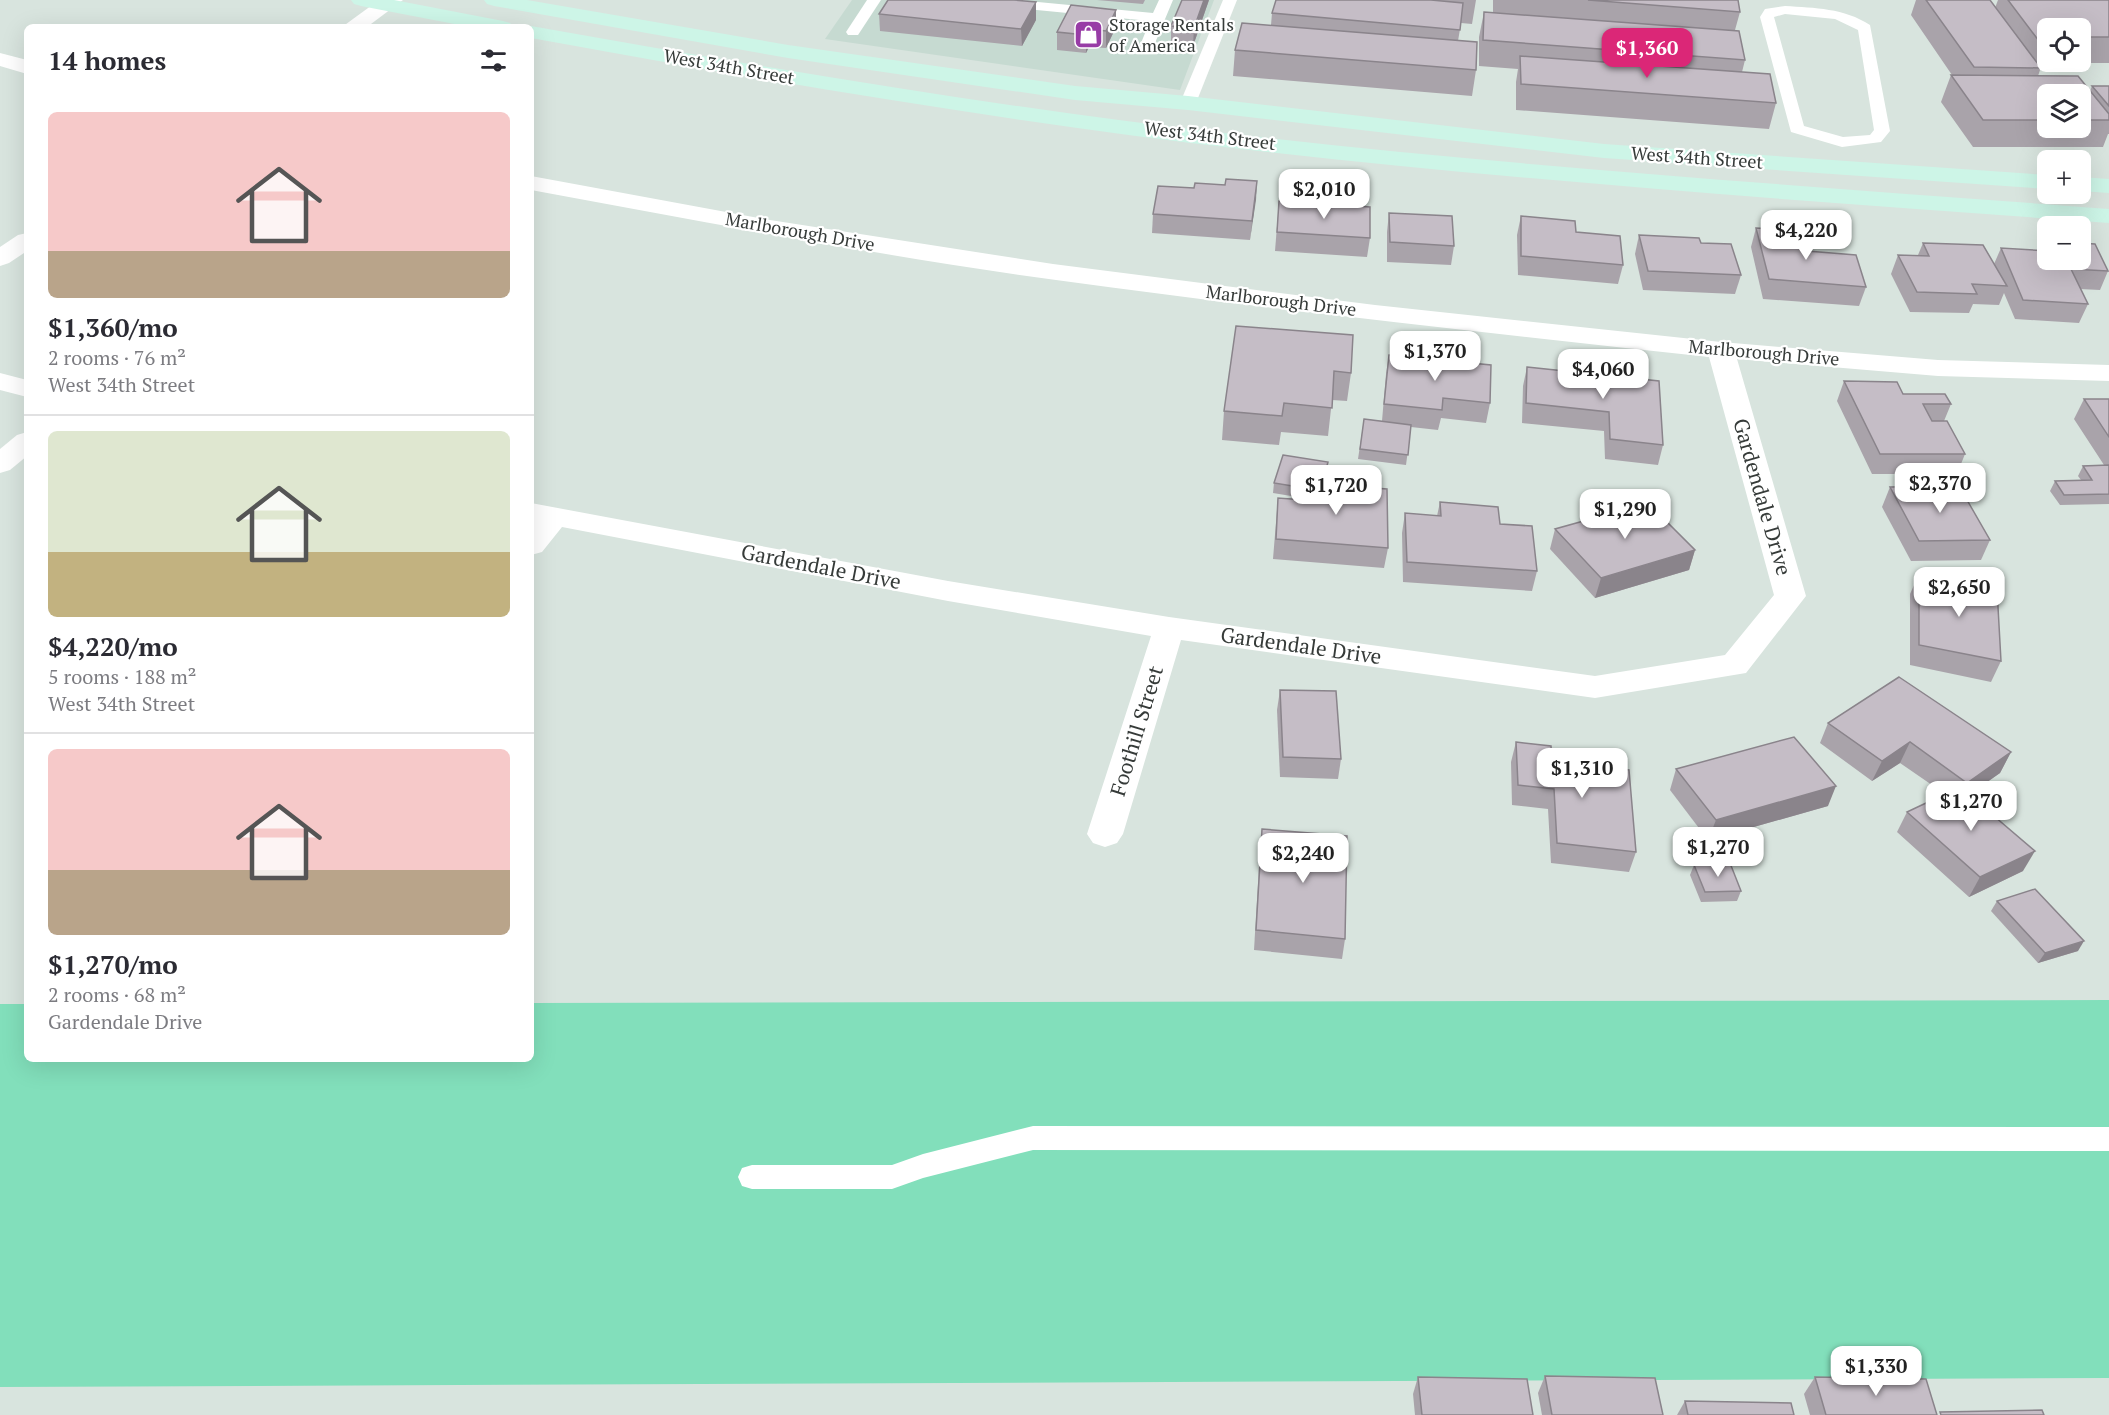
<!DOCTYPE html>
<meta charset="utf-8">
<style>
body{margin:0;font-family:"PT Serif",serif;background:#f7f7f7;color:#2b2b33;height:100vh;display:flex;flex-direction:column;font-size:22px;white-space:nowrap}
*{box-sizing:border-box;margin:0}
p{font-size:20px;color:#7c7c81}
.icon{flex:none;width:33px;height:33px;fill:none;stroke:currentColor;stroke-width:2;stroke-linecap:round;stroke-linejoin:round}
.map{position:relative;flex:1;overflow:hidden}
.drawer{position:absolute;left:24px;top:24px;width:510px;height:1038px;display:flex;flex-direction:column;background:#fff;border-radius:9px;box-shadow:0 6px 24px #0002}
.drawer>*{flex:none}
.fabs{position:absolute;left:2037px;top:18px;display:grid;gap:12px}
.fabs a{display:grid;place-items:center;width:54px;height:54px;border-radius:9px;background:#fff;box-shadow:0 6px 24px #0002;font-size:30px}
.price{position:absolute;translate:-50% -51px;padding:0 14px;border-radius:12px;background:#fff;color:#222;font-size:20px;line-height:39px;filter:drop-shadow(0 2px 3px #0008)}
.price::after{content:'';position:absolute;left:50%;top:36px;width:18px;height:14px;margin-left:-9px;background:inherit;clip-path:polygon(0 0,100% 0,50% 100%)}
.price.on{background:#db2777;color:#fff}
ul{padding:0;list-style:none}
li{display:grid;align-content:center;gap:12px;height:318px;padding:0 24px}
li+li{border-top:2px solid #e1e1e2}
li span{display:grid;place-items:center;height:186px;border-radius:9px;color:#555}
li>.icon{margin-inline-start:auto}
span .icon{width:108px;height:108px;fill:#fffc;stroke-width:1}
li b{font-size:26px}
h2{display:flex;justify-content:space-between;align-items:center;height:72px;padding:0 24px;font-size:26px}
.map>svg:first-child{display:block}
.built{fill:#c6dad1}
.green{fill:#82dfbb}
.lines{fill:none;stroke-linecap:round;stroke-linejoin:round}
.lane{fill:#fff;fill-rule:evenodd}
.street{fill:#fff;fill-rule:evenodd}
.secondary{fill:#cdf5e7;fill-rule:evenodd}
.wall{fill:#a9a3aa;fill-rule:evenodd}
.shaded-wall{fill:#8a848b}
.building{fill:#c5bdc6;stroke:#8a848b;stroke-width:1.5}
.labels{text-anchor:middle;stroke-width:4.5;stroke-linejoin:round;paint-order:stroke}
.far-poi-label{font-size:18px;fill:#363b39;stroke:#fff;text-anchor:start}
.far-street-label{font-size:18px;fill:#363b39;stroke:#fff}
.street-label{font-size:21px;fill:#363b39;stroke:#fff}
</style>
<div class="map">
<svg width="2109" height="1415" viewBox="0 0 2109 1415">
<rect width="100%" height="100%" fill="#d8e4de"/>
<path class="built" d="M852,0H1214L1180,90L825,39Z"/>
<path class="green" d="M2109,1000V1378L0,1387V1004H27V1059H531V1003Z"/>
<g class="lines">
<g class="lane">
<path d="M867,0H881L858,35H848L846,32Z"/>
<path d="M967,0H1017L1153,13L1159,0H1173L1155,43L1148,47L1141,43L1150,21L974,4Z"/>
<path d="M1223,0H1237L1196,103L1188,108L1183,106L1180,103Z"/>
<path d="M1785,6C1815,8 1844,8 1870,25L1890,131L1881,142L1842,147L1791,132L1760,17L1765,9ZM1785,14L1835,19L1858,30L1874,130L1870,135L1843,137L1804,126L1774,17Z"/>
<path d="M1033,1126L2109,1127V1151L1033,1150L923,1178L892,1189H752L742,1186L738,1177L742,1168L752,1165H892L923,1154Z"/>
</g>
<g class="street">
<path d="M379,0H403L367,27H342Z"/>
<path d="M0,53L27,60V74L0,66Z"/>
<path d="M531,176L770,220L1053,264L1375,305L1721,342L1938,360L2109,365V381L1938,376L1737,359L1806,596L1746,673L1595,698L1181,640L1123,834L1117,843L1105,847L1093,843L1087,834L1151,636L948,601L562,527L542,552L531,555V526L534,522L531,521V503L948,581L1169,617L1595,676L1725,655L1774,595L1709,357C1491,333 1273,310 1056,280C880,256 705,222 531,190Z"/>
<path d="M27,233V251L9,263L0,266V247L18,235Z"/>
<path d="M0,373L27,380V397L0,390Z"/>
<path d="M27,432V456L10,470L0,473V449L17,435Z"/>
</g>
<g class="secondary">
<path d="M351,0H394L503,21L510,23L514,27H470L361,6L354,4Z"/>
<path d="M484,0H527L788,45L1075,86L1188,96L1604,144L2048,175V189L1604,158L1188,110L1075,100L788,58L494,6L487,4Z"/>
<path d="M531,26C767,68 1003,108 1241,135C1530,168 1820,187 2109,209V223C1820,202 1530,182 1241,149C1003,121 767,81 531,38V27H526Z"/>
<path d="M2080,177L2109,179V193L2080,191Z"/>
</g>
</g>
<g class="wall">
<path d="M1097,0H1145L1143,4Z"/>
<path d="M1209,0L1193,46L1171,44V26Z"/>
<path d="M1276,0H1476L1472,24L1461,23L1458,41L1476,70L1472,96L1233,76L1235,50L1271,25L1272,13Z"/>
<path d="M1493,0H1738L1740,12L1735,30L1745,60L1742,72L1776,103L1769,129L1516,110V82L1518,69L1479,66V37L1484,12H1493Z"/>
<path d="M1916,0H1990L1995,8L1998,0H2109V63H2080L2078,68L2041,67L2038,76L2090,91L2092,86H2109V134H2108L2103,147H1973L1941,102L1951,75H1952L1911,15ZM2048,28H2080V62H2048ZM2048,94H2080V128H2048Z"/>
<path d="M879,14L1036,20L1022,46L880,31Z"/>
<path d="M1116,27L1106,48L1089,47L1086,53L1057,50V32Z"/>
<path d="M1257,181L1250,240L1152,233L1153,214L1194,188Z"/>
<path d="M1279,201L1370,238L1367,257L1275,251Z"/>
<path d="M1389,213L1454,246L1451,265L1387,262V232Z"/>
<path d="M1521,216L1576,232L1623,265L1618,284L1518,275L1517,235Z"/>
<path d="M1756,228L1807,251L1866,287L1859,306L1763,299L1751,247Z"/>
<path d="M1639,235L1741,275L1735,294L1643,290L1635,254Z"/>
<path d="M2045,241H2048V260L2108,271L2100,290L2080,289L2088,304L2079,323L2015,319L2004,293L1999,305L1973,304L1969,313L1910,312L1891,274L1898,255H1918L1923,243L1994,264L2001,248L2041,251Z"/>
<path d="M1236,326L1351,373L1347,401L1332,400L1328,436L1281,432L1279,445L1222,440L1224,411Z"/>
<path d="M1389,355L1490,403L1486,423L1441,418L1438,430L1411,427L1406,465L1358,459L1364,419L1382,421L1386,374Z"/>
<path d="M1527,367L1659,381L1663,445L1658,465L1605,459L1604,431L1522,423L1523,386Z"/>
<path d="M1844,381L1951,404L1944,421L1965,454L1957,474H1872L1837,401Z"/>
<path d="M2084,399H2109V504L2060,505L2050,491L2055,481L2081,480L2078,476L2083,466L2104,465L2074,419Z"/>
<path d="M1328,462L1327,472L1323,484L1388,548L1384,568L1273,559L1278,498L1303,499V498L1273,493L1274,483Z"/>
<path d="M1890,487L1990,540L1981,560L1911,561L1882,507Z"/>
<path d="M1440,502L1500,524L1537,571L1532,591L1403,582L1402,533L1405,513L1437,516Z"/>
<path d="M1555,529L1695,550L1689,570L1595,598L1550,549Z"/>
<path d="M1919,574L2001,661L1991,682L1910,665V594Z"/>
<path d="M1280,690L1341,759L1338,779L1280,777L1277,710Z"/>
<path d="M1828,723L2011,752L2000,773L1969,795L2023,871L1969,897L1897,832L1907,812L1945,794L1900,763L1872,781L1820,743Z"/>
<path d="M1516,742L1552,762L1636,852L1629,872L1551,863L1548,809L1512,805L1511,762Z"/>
<path d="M1676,769L1828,806L1708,840L1670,790Z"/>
<path d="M1262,829L1345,939L1342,959L1254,950L1260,849Z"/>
<path d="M1694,865L1741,891L1737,901L1701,902L1690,875Z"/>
<path d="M1997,901L2078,951L2038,963L1991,911Z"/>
<path d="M1545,1376L1663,1415H1542L1538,1393Z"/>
<path d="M1418,1377L1533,1415H1415L1413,1394Z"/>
<path d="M1815,1377L1937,1415H1810L1804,1394Z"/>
<path d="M1685,1401L1794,1415H1677Z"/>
</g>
<g class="shaded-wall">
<path d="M1204,0H1209L1193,46L1194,28Z"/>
<path d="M1036,2V20L1022,46L1021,29Z"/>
<path d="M1116,10V27L1106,48V31Z"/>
<path d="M1090,29L1089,47L1086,53V35Z"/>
<path d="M1257,181L1256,200L1250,240L1252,221Z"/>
<path d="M1328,462L1327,472L1319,501L1320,491Z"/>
<path d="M1695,550L1689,570L1595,598L1601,578Z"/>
<path d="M1910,742L1900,763L1872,781L1882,761Z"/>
<path d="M2011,752L2000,773L1957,803L1967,783Z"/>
<path d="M1836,786L1828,806L1708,840L1716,820Z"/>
<path d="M2035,851L2023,871L1969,897L1980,877Z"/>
<path d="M2084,941L2078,951L2038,963L2045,953Z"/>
</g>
<g class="building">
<path d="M888,0H1014L1036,2L1021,29L879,14Z"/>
<path d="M1182,0H1204L1194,28L1171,26Z"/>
<path d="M1276,0H1431L1463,3L1460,30L1272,13Z"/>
<path d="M1588,0H1738L1740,12Z"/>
<path d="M1926,0H1990L2041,68L1974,67Z"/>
<path d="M2008,0H2109V37H2084L2088,42H2080V28H2048V42L2039,41Z"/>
<path d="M1071,5L1116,10L1106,31L1090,29L1086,35L1057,32Z"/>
<path d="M1484,12L1739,31L1745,60L1483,40Z"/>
<path d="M1242,23L1477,42L1476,70L1235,50Z"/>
<path d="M1520,56L1770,74L1776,103L1521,84Z"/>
<path d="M1951,75L2078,76L2109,114V120H2080V94H2048V120H1983Z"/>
<path d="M2092,86H2109V106Z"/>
<path d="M1226,179L1257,181L1252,221L1153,214L1158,186L1194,188L1195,183L1225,185Z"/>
<path d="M1279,201L1370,207V238L1277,232Z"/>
<path d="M1389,213L1452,216L1454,246L1390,242Z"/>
<path d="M1521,216L1575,221L1576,232L1620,236L1623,265L1521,256Z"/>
<path d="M1756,228L1802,231L1807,251L1856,255L1866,287L1769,279Z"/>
<path d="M1639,235L1699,238L1701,243L1731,244L1741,275L1648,271Z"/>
<path d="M1923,243L1983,245L2007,286L1972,284L1977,294L1917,292L1898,255L1929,256Z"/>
<path d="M2080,243L2095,244L2108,271L2071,269L2088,304L2023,300L2001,248L2048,251V260H2080Z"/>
<path d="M1236,326L1353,335L1351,373L1334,371L1332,408L1284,403L1282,416L1224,411Z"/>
<path d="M1389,355L1491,365L1490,403L1443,398L1442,410L1384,404Z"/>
<path d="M1527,367L1659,381L1663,445L1610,439L1609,412L1526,403Z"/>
<path d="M1844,381L1897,382L1903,394H1945L1951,404H1923L1932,421H1947L1965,454H1880Z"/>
<path d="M2084,399H2109V437Z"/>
<path d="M1364,419L1411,425L1408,455L1360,449Z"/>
<path d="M1283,455L1328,462L1322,484L1305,483V488L1274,483Z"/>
<path d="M2109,465V494L2064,495L2055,481L2092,480L2083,466Z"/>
<path d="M1305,483L1387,489L1388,548L1276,539L1278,498L1304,500Z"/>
<path d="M1959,486L1990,540L1919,541L1890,487Z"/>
<path d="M1440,502L1498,507L1500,524L1532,526L1537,571L1407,562L1405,513L1441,516Z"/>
<path d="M1648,503L1695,550L1601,578L1555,529Z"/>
<path d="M1919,574L1997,589L2001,661L1919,645Z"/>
<path d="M1899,677L2011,752L1967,783L1910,742L1882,761L1828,723Z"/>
<path d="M1280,690L1336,691L1341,759L1283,757Z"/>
<path d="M1794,737L1836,786L1716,820L1676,769Z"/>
<path d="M1516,742L1551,746L1552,762L1629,770L1636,852L1557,843L1554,789L1518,785Z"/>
<path d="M1960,787L2035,851L1980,877L1907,812Z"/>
<path d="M1262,829L1347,836L1345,939L1256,930Z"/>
<path d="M1730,863L1741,891L1705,892L1694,865Z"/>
<path d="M2035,889L2084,941L2045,953L1997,901Z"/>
<path d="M1545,1376L1655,1378L1663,1415H1552Z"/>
<path d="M1418,1377L1527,1379L1533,1415H1422Z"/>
<path d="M1815,1377L1926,1379L1937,1415H1826Z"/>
<path d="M1685,1401L1791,1403L1794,1415H1688Z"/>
<path d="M2042,1410L2044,1415H1941L1940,1412Z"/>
</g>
<defs>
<symbol id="shop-square" viewBox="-11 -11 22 22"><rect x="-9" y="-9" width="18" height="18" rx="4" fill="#983ca6" stroke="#fff"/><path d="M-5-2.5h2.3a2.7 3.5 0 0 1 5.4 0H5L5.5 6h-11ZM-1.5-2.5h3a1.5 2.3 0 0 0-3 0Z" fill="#fff"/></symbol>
</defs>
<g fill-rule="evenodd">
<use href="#shop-square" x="1072" y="18" width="33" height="33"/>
</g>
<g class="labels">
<g class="far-poi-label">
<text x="1109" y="31">Storage Rentals<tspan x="1109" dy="21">of America</tspan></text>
</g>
<g class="far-street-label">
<text transform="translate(729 67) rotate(10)" y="6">West 34th Street</text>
<text transform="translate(1210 136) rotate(7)" y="6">West 34th Street</text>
<text transform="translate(1697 158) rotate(4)" y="6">West 34th Street</text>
<text transform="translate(800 232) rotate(10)" y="6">Marlborough Drive</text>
<text transform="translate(1281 301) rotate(7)" y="6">Marlborough Drive</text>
<text transform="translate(1764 353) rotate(5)" y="6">Marlborough Drive</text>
</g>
<g class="street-label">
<text transform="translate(1762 497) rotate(74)" y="7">Gardendale Drive</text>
<text transform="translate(821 567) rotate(11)" y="7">Gardendale Drive</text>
<text transform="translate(1301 646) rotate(8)" y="7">Gardendale Drive</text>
<text transform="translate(1137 731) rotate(-73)" y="7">Foothill Street</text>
</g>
</g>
</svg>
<div class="fabs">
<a><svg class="icon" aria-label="locate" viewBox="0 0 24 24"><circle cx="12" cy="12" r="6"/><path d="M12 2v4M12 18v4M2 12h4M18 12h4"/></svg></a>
<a><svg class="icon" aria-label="layers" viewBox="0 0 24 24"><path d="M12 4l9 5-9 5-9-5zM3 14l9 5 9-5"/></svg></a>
<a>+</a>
<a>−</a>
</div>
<b class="price on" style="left:1647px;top:79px">$1,360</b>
<b class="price" style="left:1324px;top:220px">$2,010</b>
<b class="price" style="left:1806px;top:261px">$4,220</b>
<b class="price" style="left:1435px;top:382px">$1,370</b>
<b class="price" style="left:1603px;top:400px">$4,060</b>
<b class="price" style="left:1940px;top:514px">$2,370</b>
<b class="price" style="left:1336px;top:516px">$1,720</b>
<b class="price" style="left:1625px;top:540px">$1,290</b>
<b class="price" style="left:1959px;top:618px">$2,650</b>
<b class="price" style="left:1582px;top:799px">$1,310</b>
<b class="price" style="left:1971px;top:832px">$1,270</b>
<b class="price" style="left:1718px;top:878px">$1,270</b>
<b class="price" style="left:1303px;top:884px">$2,240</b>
<b class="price" style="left:1876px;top:1397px">$1,330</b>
<section class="drawer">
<h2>14 homes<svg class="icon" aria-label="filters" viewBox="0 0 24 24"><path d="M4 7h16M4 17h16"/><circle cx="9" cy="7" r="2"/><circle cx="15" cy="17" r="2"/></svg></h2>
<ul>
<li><span style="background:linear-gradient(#f6c9c9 75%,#b9a48a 0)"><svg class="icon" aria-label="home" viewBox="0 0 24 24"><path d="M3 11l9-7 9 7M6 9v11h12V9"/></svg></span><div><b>$1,360/mo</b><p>2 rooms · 76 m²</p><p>West 34th Street</p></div></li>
<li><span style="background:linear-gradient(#dfe7d0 65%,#c2b280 0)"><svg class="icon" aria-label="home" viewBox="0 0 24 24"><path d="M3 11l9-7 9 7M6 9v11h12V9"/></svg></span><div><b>$4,220/mo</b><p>5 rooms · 188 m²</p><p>West 34th Street</p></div></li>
<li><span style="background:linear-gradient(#f6c9c9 65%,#b9a48a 0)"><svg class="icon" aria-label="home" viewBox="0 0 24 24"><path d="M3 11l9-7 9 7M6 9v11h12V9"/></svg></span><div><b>$1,270/mo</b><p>2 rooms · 68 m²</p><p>Gardendale Drive</p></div></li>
</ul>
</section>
</div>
